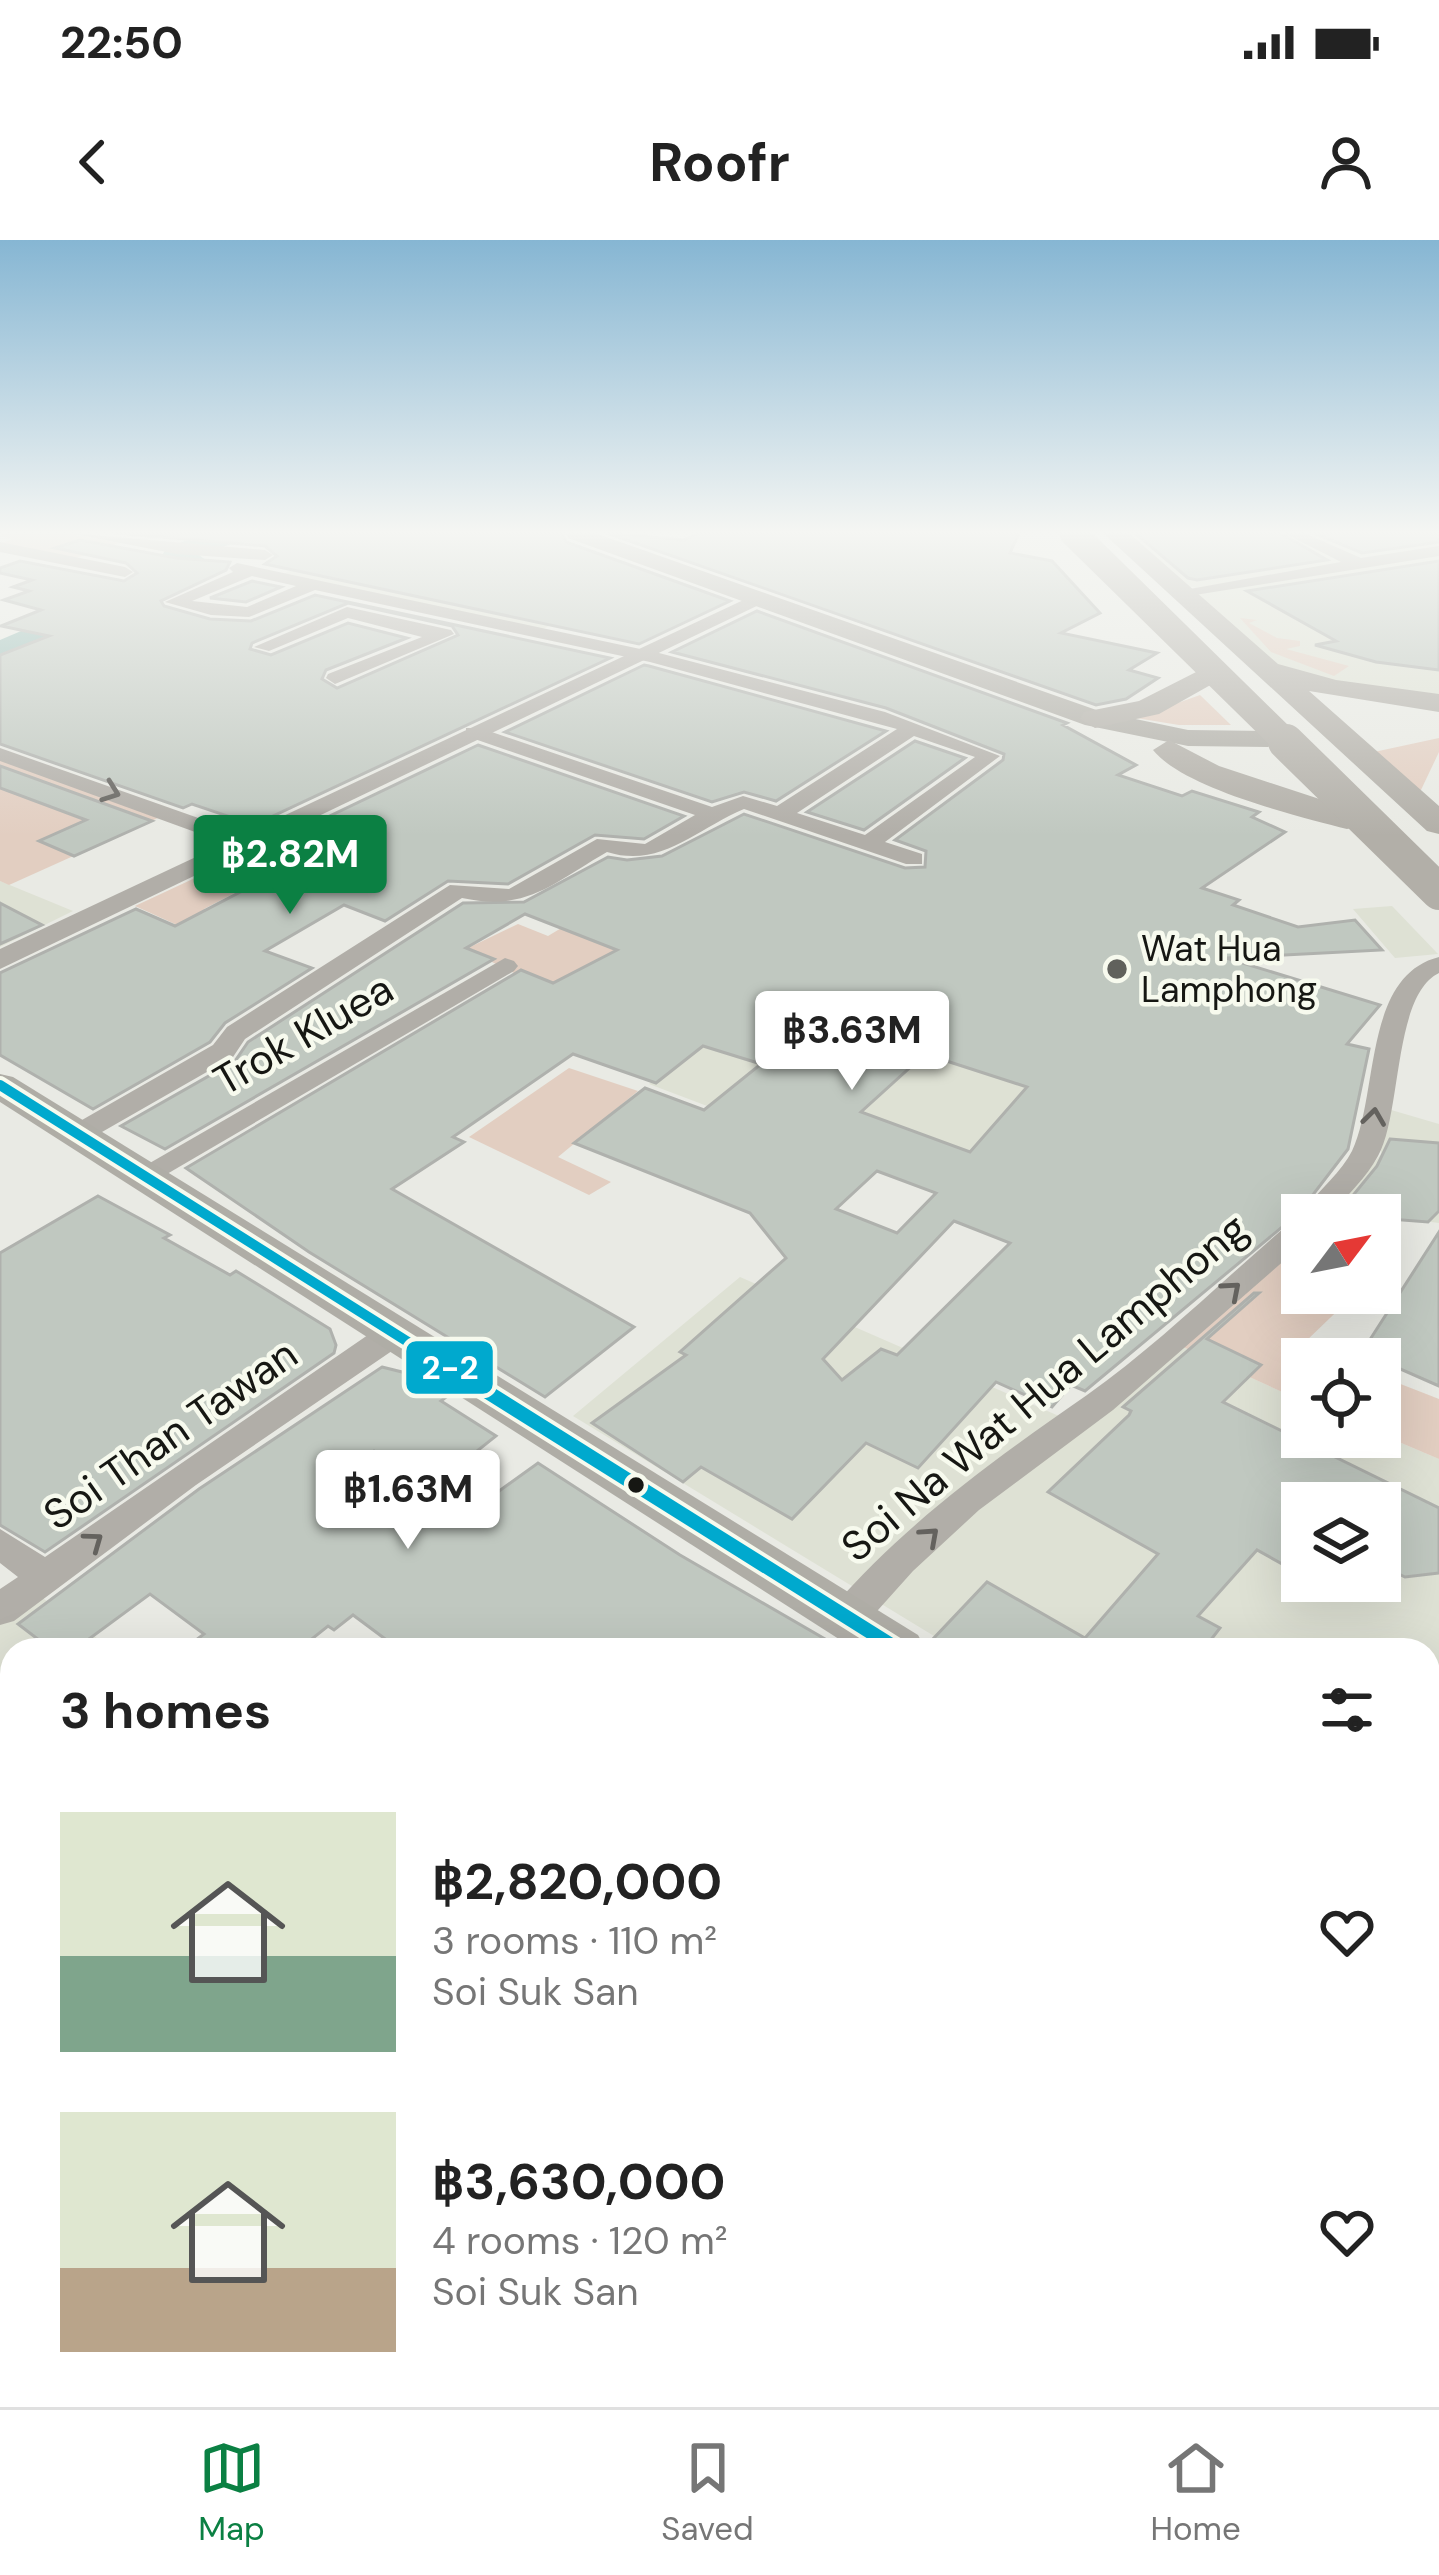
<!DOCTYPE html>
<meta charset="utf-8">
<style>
body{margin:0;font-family:"DM Sans",sans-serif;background:#f6f6f6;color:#222;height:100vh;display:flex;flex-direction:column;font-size:45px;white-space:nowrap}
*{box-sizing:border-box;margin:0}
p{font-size:39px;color:#767676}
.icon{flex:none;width:66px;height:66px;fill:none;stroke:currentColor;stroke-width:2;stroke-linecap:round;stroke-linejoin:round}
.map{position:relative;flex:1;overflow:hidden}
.side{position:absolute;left:0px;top:1398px;width:1440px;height:771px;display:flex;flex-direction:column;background:#fff;border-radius:36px 36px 0 0;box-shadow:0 12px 48px #0002}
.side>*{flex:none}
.needle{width:78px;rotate:58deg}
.fabs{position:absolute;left:1281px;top:954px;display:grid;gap:24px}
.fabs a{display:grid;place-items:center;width:120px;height:120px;border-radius:0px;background:#fff;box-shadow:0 12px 48px #0002;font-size:60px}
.price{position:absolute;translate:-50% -102px;padding:0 27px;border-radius:12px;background:#fff;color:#222;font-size:39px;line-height:78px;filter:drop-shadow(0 3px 6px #0008)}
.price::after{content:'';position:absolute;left:50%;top:72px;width:36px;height:27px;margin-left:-18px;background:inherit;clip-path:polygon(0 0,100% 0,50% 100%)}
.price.on{background:#0b8043;color:#fff}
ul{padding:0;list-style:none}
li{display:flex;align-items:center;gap:36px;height:300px;padding:0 60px}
li span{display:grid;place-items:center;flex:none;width:336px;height:240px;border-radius:0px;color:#555}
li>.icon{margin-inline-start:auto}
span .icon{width:144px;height:144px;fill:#fffc;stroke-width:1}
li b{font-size:51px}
h2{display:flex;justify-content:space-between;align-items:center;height:144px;padding:0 60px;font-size:51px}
.status{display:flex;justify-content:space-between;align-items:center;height:84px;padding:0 60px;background:#fff;direction:ltr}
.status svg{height:33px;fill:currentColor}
header{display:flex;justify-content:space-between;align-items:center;height:156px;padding:0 60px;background:#fff;font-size:54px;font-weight:700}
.tabs{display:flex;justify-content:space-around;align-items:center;height:168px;border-top:3px solid #e0e0e0;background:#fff;font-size:33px;color:#767676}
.tabs a{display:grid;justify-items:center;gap:6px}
.tabs .on{color:#0b8043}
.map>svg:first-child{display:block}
.built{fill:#dee1d4;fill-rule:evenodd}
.green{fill:#e2cec1}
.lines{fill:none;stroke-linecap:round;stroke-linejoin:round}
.river{fill:#94bab4;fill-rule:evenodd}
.building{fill:#c0c8c0;stroke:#afb1ad;stroke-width:3;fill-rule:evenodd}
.minor{fill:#b1aea8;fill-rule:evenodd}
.tertiary{fill:#b1aea8;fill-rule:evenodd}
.secondary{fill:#afada6;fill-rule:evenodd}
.primary{fill:#b2afa8;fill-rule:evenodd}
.primary-bridge-far1{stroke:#b2afa8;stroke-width:27}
.primary-bridge{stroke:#b2afa8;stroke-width:36}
.bus-1-far1-casing{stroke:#f7faee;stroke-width:18}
.bus-1-casing{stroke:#f7faee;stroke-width:22}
.bus-1-far1{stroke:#00a9ce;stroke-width:10}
.bus-1{stroke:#00a9ce;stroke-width:14}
.oneway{stroke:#64625e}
.poi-dot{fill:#60615c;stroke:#f7faee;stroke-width:4.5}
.bus-dot{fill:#161713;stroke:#f7faee;stroke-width:4.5}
.labels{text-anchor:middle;stroke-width:9;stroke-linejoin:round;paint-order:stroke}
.far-poi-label{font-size:36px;fill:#161713;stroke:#f7faee;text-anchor:start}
.street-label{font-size:42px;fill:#161713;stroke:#f7faee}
.line-badge{stroke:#f7faee;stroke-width:4.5}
.badge-label{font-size:33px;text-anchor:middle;font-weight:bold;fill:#fff}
</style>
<div class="status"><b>22:50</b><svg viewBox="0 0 49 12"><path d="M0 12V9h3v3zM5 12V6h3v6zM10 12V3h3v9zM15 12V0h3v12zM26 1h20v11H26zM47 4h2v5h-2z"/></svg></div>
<header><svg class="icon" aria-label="back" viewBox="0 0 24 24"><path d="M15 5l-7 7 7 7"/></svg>Roofr<svg class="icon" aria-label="person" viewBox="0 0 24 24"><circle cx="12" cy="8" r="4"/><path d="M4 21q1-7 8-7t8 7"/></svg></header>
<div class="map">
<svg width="1439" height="2167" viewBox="0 0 1439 2167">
<rect width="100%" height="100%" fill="#e9eae4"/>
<g class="built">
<path d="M1124,293H1439V309L1196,348L1183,345Z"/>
<path d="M1439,312V457L1401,455L1283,429L1192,352Z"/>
<path d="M305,324L556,383L540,390L279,336Z"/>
<path d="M0,641L73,671L0,707Z"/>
<path d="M1392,666L1438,714L1395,718L1353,669Z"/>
<path d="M747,775L1107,835L998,950L910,943L649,844Z"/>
<path d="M1381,867L1439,884V983L1380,975H1332L1381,914Z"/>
<path d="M740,1037L1084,1187L1181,1106L1302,1161V1197L1380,1194L1439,1219V1708L1428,1701V1410H957L573,1176ZM1302,1263H1380V1341H1302Z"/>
<path d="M40,1356L113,1410H12V1660L0,1671V1384Z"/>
<path d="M12,1665V2157H1428V1783L1439,1790V2167H0V1675Z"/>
</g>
<g class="green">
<path d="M6,293H64L119,303L73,319L0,304L12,299L0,296Z"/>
<path d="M1240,378L1257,380L1249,383L1277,398L1300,401V406L1286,409L1349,426L1334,436L1271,412Z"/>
<path d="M1200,455L1231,485H1179L1136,478Z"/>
<path d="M1439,498V512L1420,552L1374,512Z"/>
<path d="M0,520L160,577L9,645L0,641Z"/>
<path d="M210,631L248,646L204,669L255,690L226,707L135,666Z"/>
<path d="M518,684L548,696L563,687L619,710L550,751L466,709Z"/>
<path d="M569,828L638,851L558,917L611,942L589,955L469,897Z"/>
<path d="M1302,1001V1053H1356L1304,1103L1338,1119H1302V1161L1181,1106Z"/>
<path d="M1380,1136L1439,1159V1219L1380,1194Z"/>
</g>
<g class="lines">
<path class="river" d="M209,293H250L246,299L199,315L211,324L184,343L0,422V400L162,331L171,325L161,317L167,307Z"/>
</g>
<g class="building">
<path d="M116,293H562L566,302L730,361L639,404L265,324L277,316L265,306Z"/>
<path d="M607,293L684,300L699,293H1019L1010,313L1052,321L1100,373L1061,393L1157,413L1129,430L1158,438L1126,459L1096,465Z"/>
<path d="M1135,293H1280L1327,320L1197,340L1188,338Z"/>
<path d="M1314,293H1439V302L1362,313Z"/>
<path d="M80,300L176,318L230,322L226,330L161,361L164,366L210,379L251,381L315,355L610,418L254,585L192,564L183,568L0,504V415L49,396L1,386L41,370L4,360L29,351L13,347L32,340L0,333V328L20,321L124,341L137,333L126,323L55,308ZM348,363L452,386L458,395L337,448L322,439L326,430L407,398L348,383L271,415L250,409L252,403Z"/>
<path d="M1439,321V430L1376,422L1315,405L1336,401L1247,351Z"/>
<path d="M252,341L281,347L246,362L210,358Z"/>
<path d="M757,371L1067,483L1063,485L1136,525L1118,535L1182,556L1192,551L1259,572L1252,577L1285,592L1202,648L1239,660L1233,665L1298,687L1355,680L1382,710L1226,718L1380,765L1347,804L1369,809L1348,909L1299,973L1085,1151L1071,1145L1052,1167L996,1142L918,1228L866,1203L792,1279L701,1227L683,1242L592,1183L686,1115L680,1112L786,1018L750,973L574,903L645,848L704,870L761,824L703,806L656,843L573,814L453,897L464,902L392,949L634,1087L545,1157L309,1012L186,928L521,730L553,743L617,710L525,674L466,708L494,719L165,909L121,886L235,821L248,802L463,663L524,662L608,617L627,620L662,616L744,574L905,628L925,627L926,611L895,600L1003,520L1004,514L886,468L672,412ZM925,814L1027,847L970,912L861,872ZM877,931L936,953L897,993L836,969ZM954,981L1010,1003L897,1115L881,1109L842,1140L823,1119Z"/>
<path d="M644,425L649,426L886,491L776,561L744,552L712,562L505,492Z"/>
<path d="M915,501L965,518L864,590L807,572Z"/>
<path d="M478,505L684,576L644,599L595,595L508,644L448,641L385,681L344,665L265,711L312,728L225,783L210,802L93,869L0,815V733L136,669L175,686L271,636L260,632L314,606L286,597Z"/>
<path d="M0,526L152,581L74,616L39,601L86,580L0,548Z"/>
<path d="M0,663L42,685L0,704Z"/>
<path d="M1390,899L1439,903V971L1428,982L1337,975L1377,926Z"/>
<path d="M98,956L170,995L164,998L230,1035L236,1031L330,1089L336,1105L334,1113L45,1312L0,1285V1013Z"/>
<path d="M1439,992V1146L1362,1112Z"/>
<path d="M1254,1053H1259L1207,1099L1261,1125L1223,1162L1439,1268V1333L1405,1337L1380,1325V1263H1302V1335L1257,1310L1198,1376L1220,1388L1203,1410H952L933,1399L987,1342L1085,1398L1158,1314L1048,1252L1129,1175L1131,1171L1123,1167Z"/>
<path d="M382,1127L402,1132L445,1158L441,1161L496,1196L433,1246L459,1280L538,1223L680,1315L844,1410H400L353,1375L334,1390L328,1386L298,1410H183L204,1394L150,1354L74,1410H52L18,1384L199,1249ZM374,1211L420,1241L367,1281L322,1250Z"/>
</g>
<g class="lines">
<g class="minor">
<path d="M69,293L265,310L273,315L265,320L177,314Z"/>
<path d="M1284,293H1304L1361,318L1439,306V316L1182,357L1173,352L1341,322Z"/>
<path d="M0,302L125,327L133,332L125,337L0,312Z"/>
<path d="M237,323L659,413L885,472L1000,516L885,602L922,614V624H906L744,569C696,589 661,629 607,612C553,643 527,672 462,658L245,799L233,817L88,900H68L64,894L68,888L213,805L227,787L450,645L509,649L597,599L645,604L695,575L466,496V488H480L712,567L743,556L777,566L897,489L650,422L315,350L249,377L211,375L165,362L233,332L229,328ZM252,336L296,346L247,367L192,361ZM914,496L975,517L865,595L797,573Z"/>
<path d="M347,367L451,390L454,394L335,444L326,438L328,434L422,397L348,378L269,411L254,407Z"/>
<path d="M0,508L255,598L258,603L247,610L239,608L0,521Z"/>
<path d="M1439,717V733C1393,755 1402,874 1378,916C1367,937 1346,956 1331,975L1302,978L1304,969C1319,951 1342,931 1352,911C1379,854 1363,736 1439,717Z"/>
<path d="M505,718L514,721L518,726L514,731L155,941L144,944L129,935Z"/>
<path d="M1302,980V1005L1113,1170L979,1270L913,1331L861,1389L847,1393L833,1389L827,1378L833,1367C907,1282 995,1219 1087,1155C1159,1104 1224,1039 1291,982Z"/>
<path d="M393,1083L405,1086L410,1094L405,1102L196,1245L14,1381L0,1385V1349L18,1337L0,1323V1289L45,1317L381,1086Z"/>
<path d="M700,2157H758L754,2167H696Z"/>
<path d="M1117,2157H1173L1169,2167H1113Z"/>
</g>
<path class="tertiary" d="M752,356L769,360L0,729V709Z"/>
<g class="secondary">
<path d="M566,293H595L1102,472L1188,490L1268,491L1282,499L1268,507L1188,506L1085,485L568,298Z"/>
<path d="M0,834L13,837L918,1395L926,1410H856L0,862Z"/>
<path d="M1428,1711L1439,1715V1778L1428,1774Z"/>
</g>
<g class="primary">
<path d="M1103,293H1129L1278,424L1336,440L1439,454V472L1309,451L1439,566V594L1427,591Z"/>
<path d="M1204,428L1219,437L1214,443L1159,474L1095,488L1080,479L1084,472L1139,461Z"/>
<path d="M1169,500L1219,526L1359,572L1364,579L1359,586L1347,589C1299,577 1183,548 1153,510Z"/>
</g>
<path class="primary-bridge-far1" d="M1073,293L1289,505"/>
<path class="primary-bridge" d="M1286,502L1439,652"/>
<defs>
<path id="bus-1-far1" d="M0,845L451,1129"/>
<path id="bus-1" d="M446,1126L899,1410"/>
</defs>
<use href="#bus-1-far1" class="bus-1-far1-casing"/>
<use href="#bus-1" class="bus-1-casing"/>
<use href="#bus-1-far1" class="bus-1-far1"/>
<use href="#bus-1" class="bus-1"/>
</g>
<defs><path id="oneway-chevron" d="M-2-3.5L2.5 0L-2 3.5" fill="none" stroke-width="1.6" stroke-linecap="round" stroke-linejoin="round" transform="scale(3)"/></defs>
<g class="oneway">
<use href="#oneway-chevron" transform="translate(111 552) rotate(20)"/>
<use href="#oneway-chevron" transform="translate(1374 877) rotate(-82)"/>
<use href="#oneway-chevron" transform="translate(1232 1050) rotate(-41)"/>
<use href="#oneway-chevron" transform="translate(930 1296) rotate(-42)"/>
<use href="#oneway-chevron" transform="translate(94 1301) rotate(-36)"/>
</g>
<linearGradient id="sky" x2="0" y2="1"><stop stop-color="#86b6d3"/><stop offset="0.49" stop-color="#f5f6f3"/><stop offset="1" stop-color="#f5f6f3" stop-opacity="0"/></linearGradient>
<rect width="1439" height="596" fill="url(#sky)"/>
<circle class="poi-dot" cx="1117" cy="729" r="12"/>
<circle class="bus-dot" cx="636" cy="1245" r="10"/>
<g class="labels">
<g class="far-poi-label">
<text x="1141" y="721">Wat Hua<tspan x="1141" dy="41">Lamphong</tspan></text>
</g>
<g class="street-label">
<text transform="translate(303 794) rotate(-30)" y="15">Trok Kluea</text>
<text transform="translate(1044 1147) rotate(-40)" y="15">Soi Na Wat Hua Lamphong</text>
<text transform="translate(170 1194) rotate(-35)" y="15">Soi Than Tawan</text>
</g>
</g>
<rect class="line-badge" x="404" y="1099" width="91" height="57" rx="12" fill="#00a9ce"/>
<g class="badge-label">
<text x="450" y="1139">2-2</text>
</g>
</svg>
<div class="fabs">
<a><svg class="needle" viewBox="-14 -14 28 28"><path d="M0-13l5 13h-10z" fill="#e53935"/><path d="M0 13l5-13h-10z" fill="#767676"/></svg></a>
<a><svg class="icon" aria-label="locate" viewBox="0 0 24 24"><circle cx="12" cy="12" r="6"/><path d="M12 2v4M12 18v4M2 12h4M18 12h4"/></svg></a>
<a><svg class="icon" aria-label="layers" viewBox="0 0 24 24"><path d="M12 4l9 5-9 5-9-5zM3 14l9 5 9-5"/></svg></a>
</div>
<b class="price on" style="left:290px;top:677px">฿2.82M</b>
<b class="price" style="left:852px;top:853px">฿3.63M</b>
<b class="price" style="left:408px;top:1312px">฿1.63M</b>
<section class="side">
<h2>3 homes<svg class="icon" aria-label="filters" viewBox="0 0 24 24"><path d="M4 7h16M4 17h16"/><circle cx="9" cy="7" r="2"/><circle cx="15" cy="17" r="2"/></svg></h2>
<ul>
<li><span style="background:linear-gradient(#dfe7d0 60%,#7fa58c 0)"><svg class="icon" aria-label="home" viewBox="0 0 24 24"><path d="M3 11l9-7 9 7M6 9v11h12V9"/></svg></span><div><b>฿2,820,000</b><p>3 rooms · 110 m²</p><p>Soi Suk San</p></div><svg class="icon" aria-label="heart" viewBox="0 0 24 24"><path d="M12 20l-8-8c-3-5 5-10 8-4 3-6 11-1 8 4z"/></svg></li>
<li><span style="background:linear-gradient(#dfe7d0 65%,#b9a48a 0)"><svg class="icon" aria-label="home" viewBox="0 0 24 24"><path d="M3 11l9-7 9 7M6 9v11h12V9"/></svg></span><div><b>฿3,630,000</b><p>4 rooms · 120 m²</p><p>Soi Suk San</p></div><svg class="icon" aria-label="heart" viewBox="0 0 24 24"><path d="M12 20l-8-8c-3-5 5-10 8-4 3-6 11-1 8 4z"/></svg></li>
</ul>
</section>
</div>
<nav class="tabs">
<a class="on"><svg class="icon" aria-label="map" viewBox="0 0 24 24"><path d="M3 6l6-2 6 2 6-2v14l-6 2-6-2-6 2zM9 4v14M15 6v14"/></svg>Map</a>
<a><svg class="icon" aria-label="saved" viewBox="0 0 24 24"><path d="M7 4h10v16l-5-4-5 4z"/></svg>Saved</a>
<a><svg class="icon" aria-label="home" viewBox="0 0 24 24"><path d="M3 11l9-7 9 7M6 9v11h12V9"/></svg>Home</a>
</nav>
